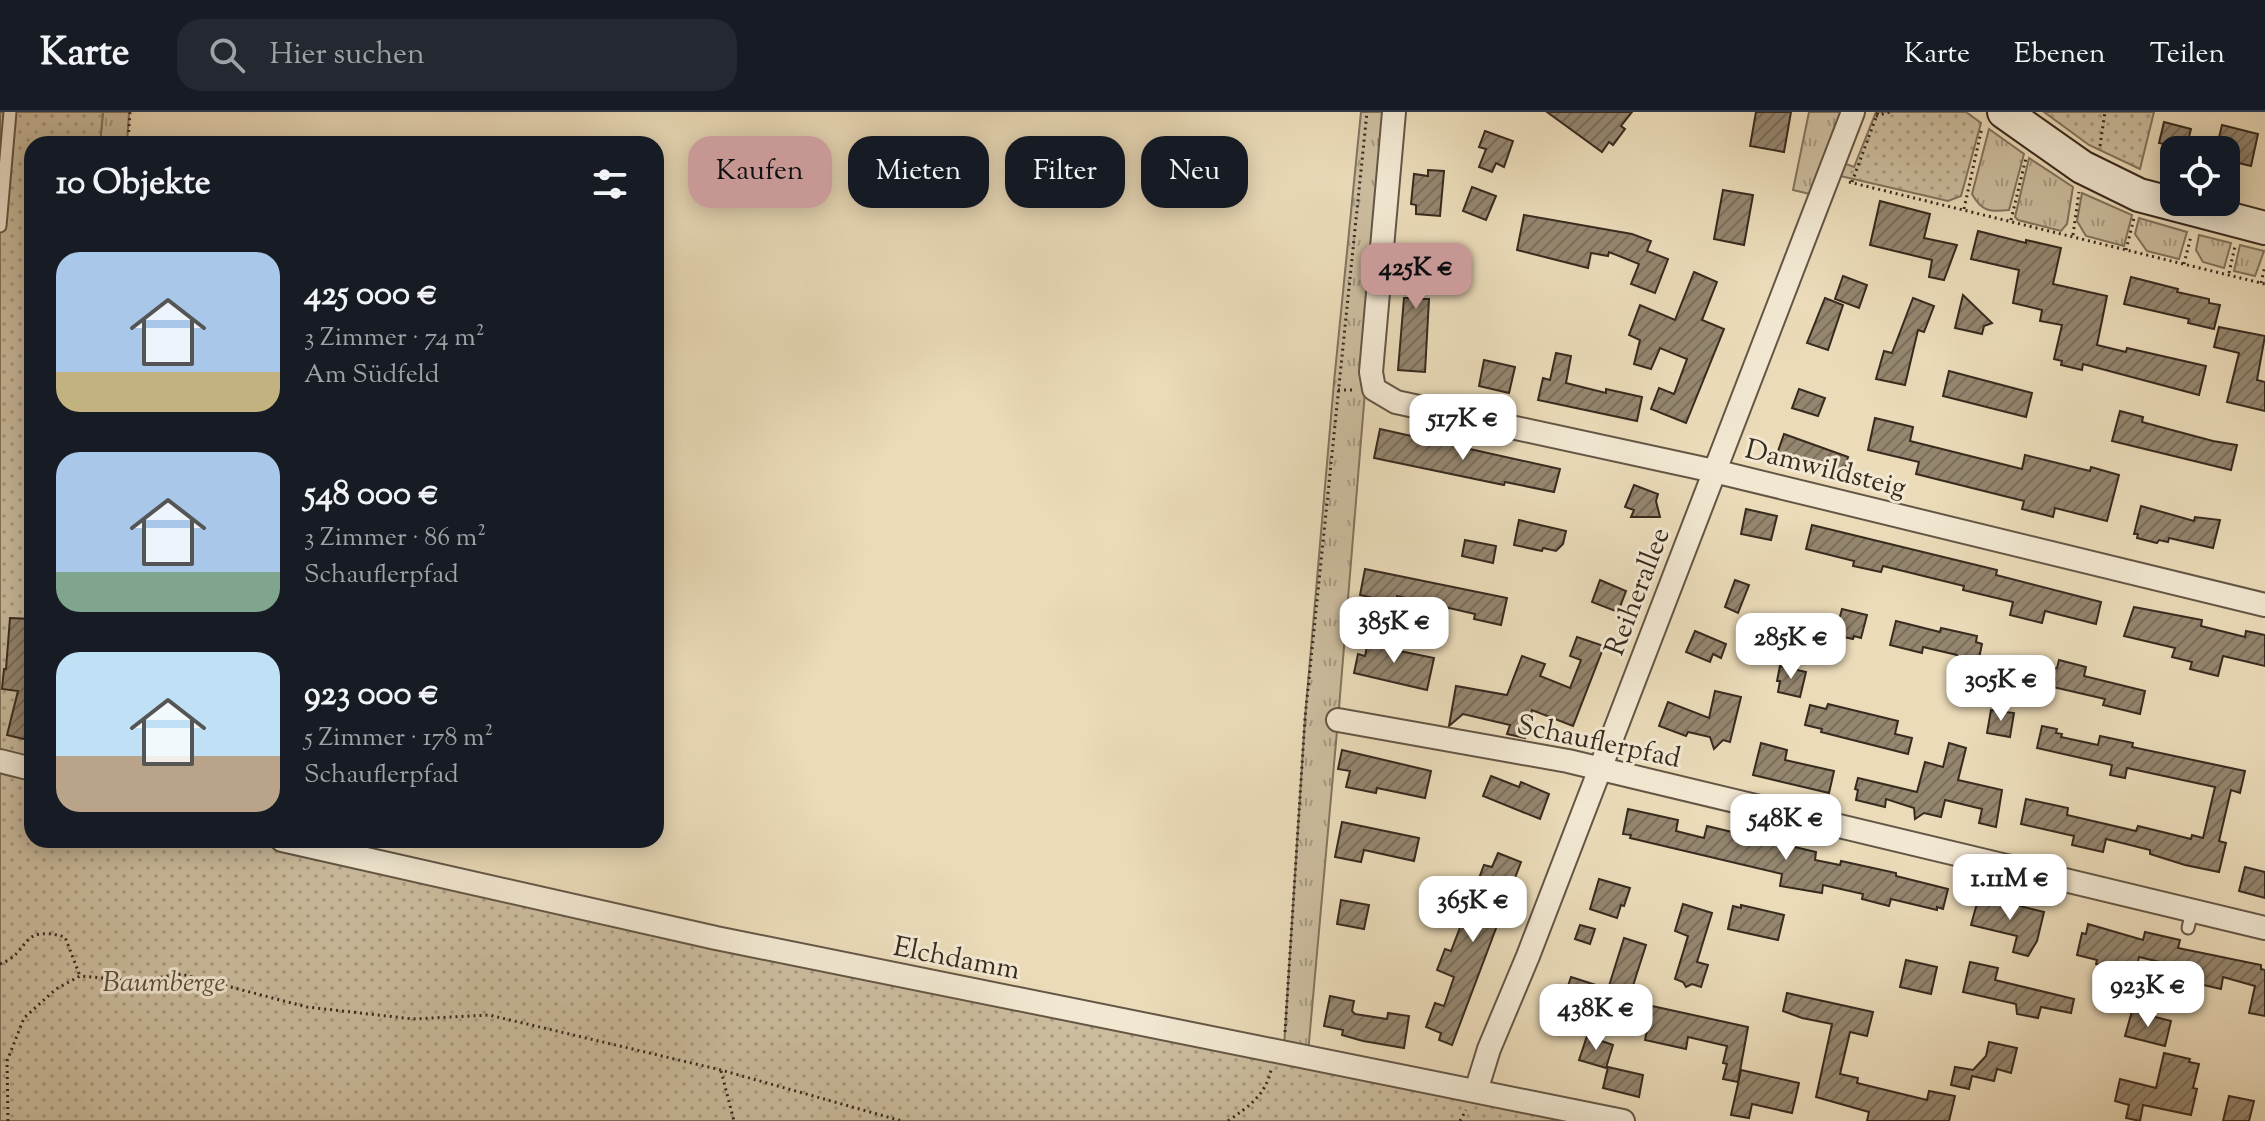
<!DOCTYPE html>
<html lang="de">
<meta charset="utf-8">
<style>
body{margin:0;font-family:"Sorts Mill Goudy",serif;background:#242831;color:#f1f3f6;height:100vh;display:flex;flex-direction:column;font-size:30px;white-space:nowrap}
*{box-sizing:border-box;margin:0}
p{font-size:26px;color:#9ea1a6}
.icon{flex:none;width:44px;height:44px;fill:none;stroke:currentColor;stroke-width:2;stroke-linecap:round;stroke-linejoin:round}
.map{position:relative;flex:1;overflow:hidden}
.sheet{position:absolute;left:24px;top:24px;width:640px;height:712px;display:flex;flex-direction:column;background:#171b24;border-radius:24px;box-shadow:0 4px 20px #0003}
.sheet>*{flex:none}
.banner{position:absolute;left:688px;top:24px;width:760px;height:72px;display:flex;gap:16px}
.tools{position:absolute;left:2160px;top:24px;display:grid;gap:16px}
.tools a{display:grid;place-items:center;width:80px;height:80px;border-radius:16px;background:#171b24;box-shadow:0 4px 20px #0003;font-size:40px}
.price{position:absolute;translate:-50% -68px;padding:0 18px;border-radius:16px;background:#fff;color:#222;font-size:26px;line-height:52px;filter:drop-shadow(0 2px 4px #0008)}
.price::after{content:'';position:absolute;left:50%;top:48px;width:24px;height:18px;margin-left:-12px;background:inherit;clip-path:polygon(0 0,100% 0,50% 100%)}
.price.on{background:#c59692;color:#111}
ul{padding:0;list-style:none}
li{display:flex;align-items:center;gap:24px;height:200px;padding:0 32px}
li span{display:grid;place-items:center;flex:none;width:224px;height:160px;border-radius:24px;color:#555}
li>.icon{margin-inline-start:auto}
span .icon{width:96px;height:96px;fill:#fffc;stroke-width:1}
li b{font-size:34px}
h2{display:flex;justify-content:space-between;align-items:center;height:96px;padding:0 32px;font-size:34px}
.pill{padding:0 28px;border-radius:24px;background:#171b24;box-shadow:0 4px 20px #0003;font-size:28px;line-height:72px}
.pill.on{background:#c59692;color:#111}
header{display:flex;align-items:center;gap:48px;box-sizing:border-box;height:112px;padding:0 40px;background:#171b24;border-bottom:2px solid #363941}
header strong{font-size:38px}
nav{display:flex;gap:44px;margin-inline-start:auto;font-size:28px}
.search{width:560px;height:72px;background:#242831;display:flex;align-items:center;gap:20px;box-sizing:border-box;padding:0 28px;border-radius:24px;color:#9ea1a6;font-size:30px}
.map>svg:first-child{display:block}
.grass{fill:url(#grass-tufts);stroke:#82745e;stroke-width:2}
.park{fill:url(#park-dots);stroke:#82745e;stroke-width:2}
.building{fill:url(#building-hatch);stroke:#372a1e;stroke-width:2}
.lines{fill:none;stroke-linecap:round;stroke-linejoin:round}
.service-casing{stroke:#645645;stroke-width:15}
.minor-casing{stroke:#645645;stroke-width:26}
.secondary-casing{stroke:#372a1e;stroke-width:36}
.path{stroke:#372a1e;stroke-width:3;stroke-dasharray:2 4;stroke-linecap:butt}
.service{stroke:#f2e8d2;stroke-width:11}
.minor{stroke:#f2e8d2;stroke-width:22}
.secondary{stroke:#f2e8d2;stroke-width:32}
.labels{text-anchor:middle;stroke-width:6;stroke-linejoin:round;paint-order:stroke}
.street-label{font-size:28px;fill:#372a1e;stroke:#f2e8d2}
.park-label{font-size:28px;font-style:italic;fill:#5c4f3e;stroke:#f2e8d2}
</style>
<header>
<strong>Karte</strong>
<div class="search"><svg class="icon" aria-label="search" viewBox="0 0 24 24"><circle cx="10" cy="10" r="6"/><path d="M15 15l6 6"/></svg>Hier suchen</div>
<nav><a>Karte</a><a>Ebenen</a><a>Teilen</a></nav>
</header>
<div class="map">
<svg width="2265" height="1009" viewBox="0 0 2265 1009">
<defs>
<pattern id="grass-tufts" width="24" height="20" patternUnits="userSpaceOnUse" patternTransform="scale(2)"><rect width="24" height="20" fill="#ccbd9f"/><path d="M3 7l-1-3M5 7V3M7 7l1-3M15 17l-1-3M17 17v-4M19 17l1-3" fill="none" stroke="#a69a81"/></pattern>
<pattern id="park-dots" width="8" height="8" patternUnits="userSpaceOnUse" patternTransform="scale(2)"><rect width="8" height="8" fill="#ccbd9f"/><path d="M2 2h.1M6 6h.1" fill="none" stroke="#a69a81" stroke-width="1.8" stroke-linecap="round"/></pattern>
<pattern id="building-hatch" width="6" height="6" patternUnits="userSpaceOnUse" patternTransform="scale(2)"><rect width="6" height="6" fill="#95866f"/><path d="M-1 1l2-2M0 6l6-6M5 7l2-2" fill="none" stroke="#7a6e5b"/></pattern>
</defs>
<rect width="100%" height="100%" fill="#ebdbb9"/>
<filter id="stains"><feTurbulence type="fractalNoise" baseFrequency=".0025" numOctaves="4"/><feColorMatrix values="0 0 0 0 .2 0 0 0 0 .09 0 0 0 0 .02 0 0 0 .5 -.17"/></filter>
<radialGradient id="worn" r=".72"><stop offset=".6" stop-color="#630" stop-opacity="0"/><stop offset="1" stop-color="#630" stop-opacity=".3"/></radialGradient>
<g class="grass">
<path d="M103,0H129L127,32H100Z"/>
<path d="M1361,0H1388L1338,608L1308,941L1284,935L1305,606L1334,270Z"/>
<path d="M1809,0H1847L1814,83L1793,78Z"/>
<path d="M1989,17L2024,42L2009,98C1990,100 1982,100 1972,82Z"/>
<path d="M2029,46L2073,75L2067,112L2061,119L2018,108L2015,105Z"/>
<path d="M2082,81L2132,103L2124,134L2086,124L2077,109Z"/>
<path d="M2139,106L2187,120L2179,147L2147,139L2135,122Z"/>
<path d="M2199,123L2231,131L2224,156L2203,150L2196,138Z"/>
<path d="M2240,133L2264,139L2255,164L2234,159Z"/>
</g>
<g class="park">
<path d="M0,0H103L100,32H32V646L0,637Z"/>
<path d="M1876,0H1966L1981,11L1961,84L1948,89L1836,63L1841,50L1854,55Z"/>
<path d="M2044,0H2154L2140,57L2089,33Z"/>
<path d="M0,660L32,669V728H251L444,772L1581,1009H0Z"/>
</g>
<g class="building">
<path d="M1547,0H1632L1621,14L1625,17L1613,33L1609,30L1602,40Z"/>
<path d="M1756,0H1791L1784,40L1750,34Z"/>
<path d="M2164,10L2191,17L2186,37L2159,31Z"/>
<path d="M2222,13L2258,22L2251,54L2226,48V38H2216Z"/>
<path d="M1485,19L1513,29L1504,55L1496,51L1492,60L1479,55L1486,37L1479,35Z"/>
<path d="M1428,58L1444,59L1440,104L1416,102V93L1411,92L1414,62L1428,64Z"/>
<path d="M1472,75L1496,84L1486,108L1463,99Z"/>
<path d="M1723,78L1753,83L1744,133L1714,127Z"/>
<path d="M1880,89L1930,102L1924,126L1957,133L1944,168L1929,165L1932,148L1870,133Z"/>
<path d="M1524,103L1632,122L1651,129L1647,139L1668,147L1655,181L1631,172L1639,152L1609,140L1608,144L1591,141L1588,156L1517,138Z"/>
<path d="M1978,119L2026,131V128L2061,136L2053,172L2107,184L2097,233L2126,240L2127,236L2206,254L2199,283L2083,252L2082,258L2061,253L2062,249L2054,247L2062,213L2040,209L2042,198L2013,191L2019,158L1971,147Z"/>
<path d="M1409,133L1438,134L1436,154H1432L1416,187H1429L1425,260L1398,258L1404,186H1410L1413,155L1407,154Z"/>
<path d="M1694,160L1717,170L1702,208L1724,217L1686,311L1651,297L1659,276L1674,282L1687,247L1660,236L1651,257L1634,252L1640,228L1629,223L1640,193L1675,208Z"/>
<path d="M1843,164L1867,173L1859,196L1835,187Z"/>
<path d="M2131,165L2178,177L2177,180L2209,187V191L2220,193L2214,217L2188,211L2189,207L2124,192Z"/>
<path d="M1963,183L1992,211L1984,214L1982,222L1955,216Z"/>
<path d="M1825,186L1843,193L1828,238L1807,231Z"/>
<path d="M1913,186L1934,194L1924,220L1918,218L1905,273L1876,267L1884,239L1892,241Z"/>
<path d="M2219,215L2265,224L2257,268L2265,270V299L2227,290L2239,241L2214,235Z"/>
<path d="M1556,241L1571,244L1566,271L1606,281V277L1642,285L1637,309L1538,288L1543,266L1550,268Z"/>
<path d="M1484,248L1515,255L1509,281L1479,274Z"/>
<path d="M1949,259L2032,281L2026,305L1943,284Z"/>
<path d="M1799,277L1825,286L1818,304L1792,296Z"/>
<path d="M2120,299L2143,305L2142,310L2213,329L2237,333L2231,358L2112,329Z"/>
<path d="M1875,306L1913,315L1910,329L2022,357L2025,343L2090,359L2091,355L2119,363L2107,409L2055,396L2053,405L2022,397L2024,389L1916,362L1919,350L1868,338Z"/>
<path d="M1380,317L1560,357L1554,380L1505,370L1504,373L1374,346Z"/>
<path d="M1784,322L1848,345L1845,358L1812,352L1794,345L1793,348L1777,342Z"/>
<path d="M1634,373L1658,382L1656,389L1660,405H1631L1634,398L1625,395Z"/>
<path d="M2141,394L2194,409L2195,405L2220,408L2213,436L2169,426L2168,430L2159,428L2157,431L2137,426L2138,422H2134Z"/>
<path d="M1746,397L1777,404L1771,428L1741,422Z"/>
<path d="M1519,408L1566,419L1563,432L1556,439L1543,436L1542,439L1514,433Z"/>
<path d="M1812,413L1997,458L1996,463L2101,490L2096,512L2045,499L2042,511L2010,503L2013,490L1963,478L1964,474L1883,454L1881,460L1853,454L1854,449L1806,437Z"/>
<path d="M1465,428L1496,434L1493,451L1462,444Z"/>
<path d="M1365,457L1507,486L1501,513L1474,507L1475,502L1397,484L1396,491L1360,483Z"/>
<path d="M1600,468L1626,479L1618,500L1592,490Z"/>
<path d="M1735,468L1749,473L1738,501L1725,495Z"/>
<path d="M2134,495L2202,508L2201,514L2245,525L2246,519L2265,523V554L2223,544L2218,564L2190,557L2192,550L2172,545L2175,536L2124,524Z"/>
<path d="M1842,497L1867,503L1861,526L1854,524L1853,527L1835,523Z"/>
<path d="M10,506L32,507V629L7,623L18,579L2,577L4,557H6Z"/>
<path d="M1896,509L1940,520L1941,516L1977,524L1976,530L1982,532L1978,551L1959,546L1957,543L1923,535L1922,541L1890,533Z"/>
<path d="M1695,519L1726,532L1721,546L1713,542L1710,550L1686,540Z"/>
<path d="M1369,525L1391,529L1390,537L1434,546L1427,578L1354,561L1358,542L1365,544Z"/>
<path d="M1577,525L1604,534L1573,614L1532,598L1525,626L1507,622L1510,613L1463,602L1449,614L1456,574L1507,583L1522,544L1545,552L1540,564L1570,576L1581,548L1570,544Z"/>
<path d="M2059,548L2086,555L2084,564L2145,579L2140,602L2103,593L2105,587L2053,575L2055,566L2048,559L2057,556Z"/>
<path d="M1780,554L1806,560L1800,585L1778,580L1780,569H1777Z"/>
<path d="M1715,579L1741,585L1730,630L1723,628L1714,637L1710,625L1688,620L1686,624L1659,614L1668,590L1709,606Z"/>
<path d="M1828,592L1898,609L1895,622L1912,626L1908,642L1821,620L1822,617L1805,613L1810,593L1826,597Z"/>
<path d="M1991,598L2014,601L2010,625L1987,621Z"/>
<path d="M2042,614L2057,617L2056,621L2062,622L2061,625L2098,633L2100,624L2133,631L2132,635L2245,659L2240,681L2231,678L2219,729L2226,731L2219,760L2185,753L2150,742V738L2106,727L2103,740L2072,733L2074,724L2021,712L2026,687L2068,696L2067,703L2136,719L2138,714L2191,727L2192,723L2203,726L2215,675L2127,656L2125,666L2110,663L2112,653L2037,636Z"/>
<path d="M1761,631L1787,638L1785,648L1834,659L1829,681L1753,663Z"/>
<path d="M1949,631L1966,636L1958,668L2002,678L1996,715L1979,711L1982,697L1945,688L1941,705L1924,701L1915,707L1914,696L1886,687L1885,695L1856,688L1858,678L1855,677L1858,666L1917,680L1925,650L1943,655Z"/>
<path d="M1342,638L1431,659L1425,686L1377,676L1376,681L1346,675L1350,659L1338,657Z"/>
<path d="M1491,664L1519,675L1521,670L1549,682L1540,707L1483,684Z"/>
<path d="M1628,697L1678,708L1676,719L1704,726L1707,714L1816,740L1815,748L1840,753L1841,749L1896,761V764L1948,777L1943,797L1937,795V798L1891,787L1889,794L1862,787L1863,782L1823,773L1822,781L1780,774L1782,762L1630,726L1631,723L1623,722Z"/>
<path d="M1342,710L1419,726L1414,749L1364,738L1361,750L1335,745Z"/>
<path d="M1498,741L1521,750L1452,933L1439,928L1441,921L1426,915L1435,891L1444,894L1454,865L1437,858L1445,837L1451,839L1484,753L1492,755Z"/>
<path d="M2245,755L2265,760V786L2239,779Z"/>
<path d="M1599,767L1630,776L1624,794L1621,793L1617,806L1590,797Z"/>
<path d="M1979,784L2044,800L2037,829L2028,844L2013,840L2017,824L1971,813Z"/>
<path d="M1341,788L1369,793L1364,817L1337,812Z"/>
<path d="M1683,792L1712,801L1697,850L1708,853L1701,875L1692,872L1686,875L1683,870L1675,867L1688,824L1675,819Z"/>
<path d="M1741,793L1784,803L1778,828L1728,817L1733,794L1741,796Z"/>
<path d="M2088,812L2143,828L2145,820L2180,828L2178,836L2261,853V857L2265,858V904L2249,901L2255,874L2223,865L2221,877L2195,871L2198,859L2139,845L2135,862L2096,852L2097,848L2077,843L2082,821L2086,822Z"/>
<path d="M1580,813L1595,817L1590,832L1575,827Z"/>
<path d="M1624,826L1646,833L1630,883L1608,877Z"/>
<path d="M1906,848L1937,855L1931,882L1900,875Z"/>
<path d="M1970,850L1998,856L1995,868L2074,887L2071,901L2041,895L2038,906L2017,902L2016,892L1963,880Z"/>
<path d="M1571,865L1602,875L1594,899L1563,889Z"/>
<path d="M1787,881L1873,900L1867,924L1850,920L1840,962L1858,966L1857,971L1927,988L1929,979L1955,984L1949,1009H1867L1869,1000L1816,985L1832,912L1802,906L1783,899Z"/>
<path d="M1330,884L1354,889L1352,899L1355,902L1387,907L1388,901L1409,904L1404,936L1363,929L1342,923L1343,918L1324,914Z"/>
<path d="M1652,894L1748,915L1738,970L1723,967L1727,952L1723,951L1727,934L1688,925L1686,937L1645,928Z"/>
<path d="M2132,899L2171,909L2165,934L2125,924Z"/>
<path d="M1587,924L1613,933L1606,956L1579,948Z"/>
<path d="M1989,930L2017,936L2011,961L1997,957L1994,969L1972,964L1969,977L1951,973L1955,955L1973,958L1986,944Z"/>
<path d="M2164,941L2190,947L2189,950L2199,952L2193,976L2197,977L2191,1003L2143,993L2140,1009L2126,1006L2129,993L2115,989L2120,967L2156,976Z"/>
<path d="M1608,955L1643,963L1639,985L1603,976Z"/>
<path d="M1741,958L1799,971L1792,1001L1752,992L1749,1006L1731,1003Z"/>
<path d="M2229,984L2254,989L2249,1009H2223Z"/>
</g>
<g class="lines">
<defs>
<g id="service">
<path d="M0,114L10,0"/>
<path d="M2188,816L2192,799"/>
</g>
<g id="minor">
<path d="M1394,0L1371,260L1374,277L1396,290L1714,359L2265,493"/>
<path d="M1338,608L1568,649L2265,816"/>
<path d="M0,649L32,657"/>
<path d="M282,728L716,826L1623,1009"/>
<path d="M1476,979L1489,937L1528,844L1853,0"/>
</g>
<path id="secondary" d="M2004,0L2082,55L2139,83L2265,116"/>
</defs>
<use href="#service" class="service-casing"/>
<use href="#minor" class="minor-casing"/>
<use href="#secondary" class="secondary-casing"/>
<g class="path">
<path d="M1876,4L1890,0"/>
<path d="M128,32L130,0"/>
<path d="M2100,34L2105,0"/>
<path d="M1849,70L2265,172"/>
<path d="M1852,70L1878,0"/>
<path d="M1964,97L1982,15"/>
<path d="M2011,108L2026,46"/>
<path d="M2073,123L2079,80"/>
<path d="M2126,138L2134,106"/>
<path d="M2184,152L2191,124"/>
<path d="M2229,161L2235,134"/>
<path d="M2261,171L2265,154"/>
<path d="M1338,278H1354"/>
<path d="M0,852C32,840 18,812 65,825L80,864"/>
<path d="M1285,920L1305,606L1367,0"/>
<path d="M721,959L734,1009"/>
<path d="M8,1009L7,949L24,906L56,877L80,864L138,869L181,862L307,895L413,907L489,903L721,958L902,1009"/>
<path d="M1228,1009C1249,994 1265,984 1271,958"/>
<path d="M1460,1009L1466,998"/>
</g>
<use href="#service" class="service"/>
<use href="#minor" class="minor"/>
<use href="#secondary" class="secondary"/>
</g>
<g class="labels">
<g class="street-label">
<text transform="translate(1826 355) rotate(14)" y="10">Damwildsteig</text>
<text transform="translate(1636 479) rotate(-69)" y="10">Reiherallee</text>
<text transform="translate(1599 628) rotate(12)" y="10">Schauflerpfad</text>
<text transform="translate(957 845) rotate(11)" y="10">Elchdamm</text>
</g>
<g class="park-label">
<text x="164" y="879">Baumberge</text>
</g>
</g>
<rect width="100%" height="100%" filter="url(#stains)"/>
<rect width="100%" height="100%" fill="url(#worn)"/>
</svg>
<div class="tools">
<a><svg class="icon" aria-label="locate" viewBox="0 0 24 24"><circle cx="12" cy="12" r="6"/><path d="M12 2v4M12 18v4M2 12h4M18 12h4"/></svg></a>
</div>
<b class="price on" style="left:1416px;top:199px">425K €</b>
<b class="price" style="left:1463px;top:350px">517K €</b>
<b class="price" style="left:1394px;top:553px">385K €</b>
<b class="price" style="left:1791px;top:569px">285K €</b>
<b class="price" style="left:2001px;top:611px">305K €</b>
<b class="price" style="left:1786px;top:750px">548K €</b>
<b class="price" style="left:2010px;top:810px">1.11M €</b>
<b class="price" style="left:1473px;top:832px">365K €</b>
<b class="price" style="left:2148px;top:917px">923K €</b>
<b class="price" style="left:1596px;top:940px">438K €</b>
<div class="banner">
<a class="pill on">Kaufen</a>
<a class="pill">Mieten</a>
<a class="pill">Filter</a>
<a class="pill">Neu</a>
</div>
<section class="sheet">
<h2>10 Objekte<svg class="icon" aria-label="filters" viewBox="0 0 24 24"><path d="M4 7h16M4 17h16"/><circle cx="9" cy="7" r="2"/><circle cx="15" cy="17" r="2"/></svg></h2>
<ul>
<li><span style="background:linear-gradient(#a9c7e8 75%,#c2b280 0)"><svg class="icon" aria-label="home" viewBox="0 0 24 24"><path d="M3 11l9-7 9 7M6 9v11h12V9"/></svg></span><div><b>425 000 €</b><p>3 Zimmer · 74 m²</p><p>Am Südfeld</p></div></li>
<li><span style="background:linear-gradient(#a9c7e8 75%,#7fa58c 0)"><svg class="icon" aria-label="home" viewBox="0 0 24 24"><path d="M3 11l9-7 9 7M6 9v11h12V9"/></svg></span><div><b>548 000 €</b><p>3 Zimmer · 86 m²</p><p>Schauflerpfad</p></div></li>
<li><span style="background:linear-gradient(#bfe0f5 65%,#b9a48a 0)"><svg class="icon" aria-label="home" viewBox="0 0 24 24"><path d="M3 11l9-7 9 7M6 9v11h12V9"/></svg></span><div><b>923 000 €</b><p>5 Zimmer · 178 m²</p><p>Schauflerpfad</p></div></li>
</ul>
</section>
</div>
